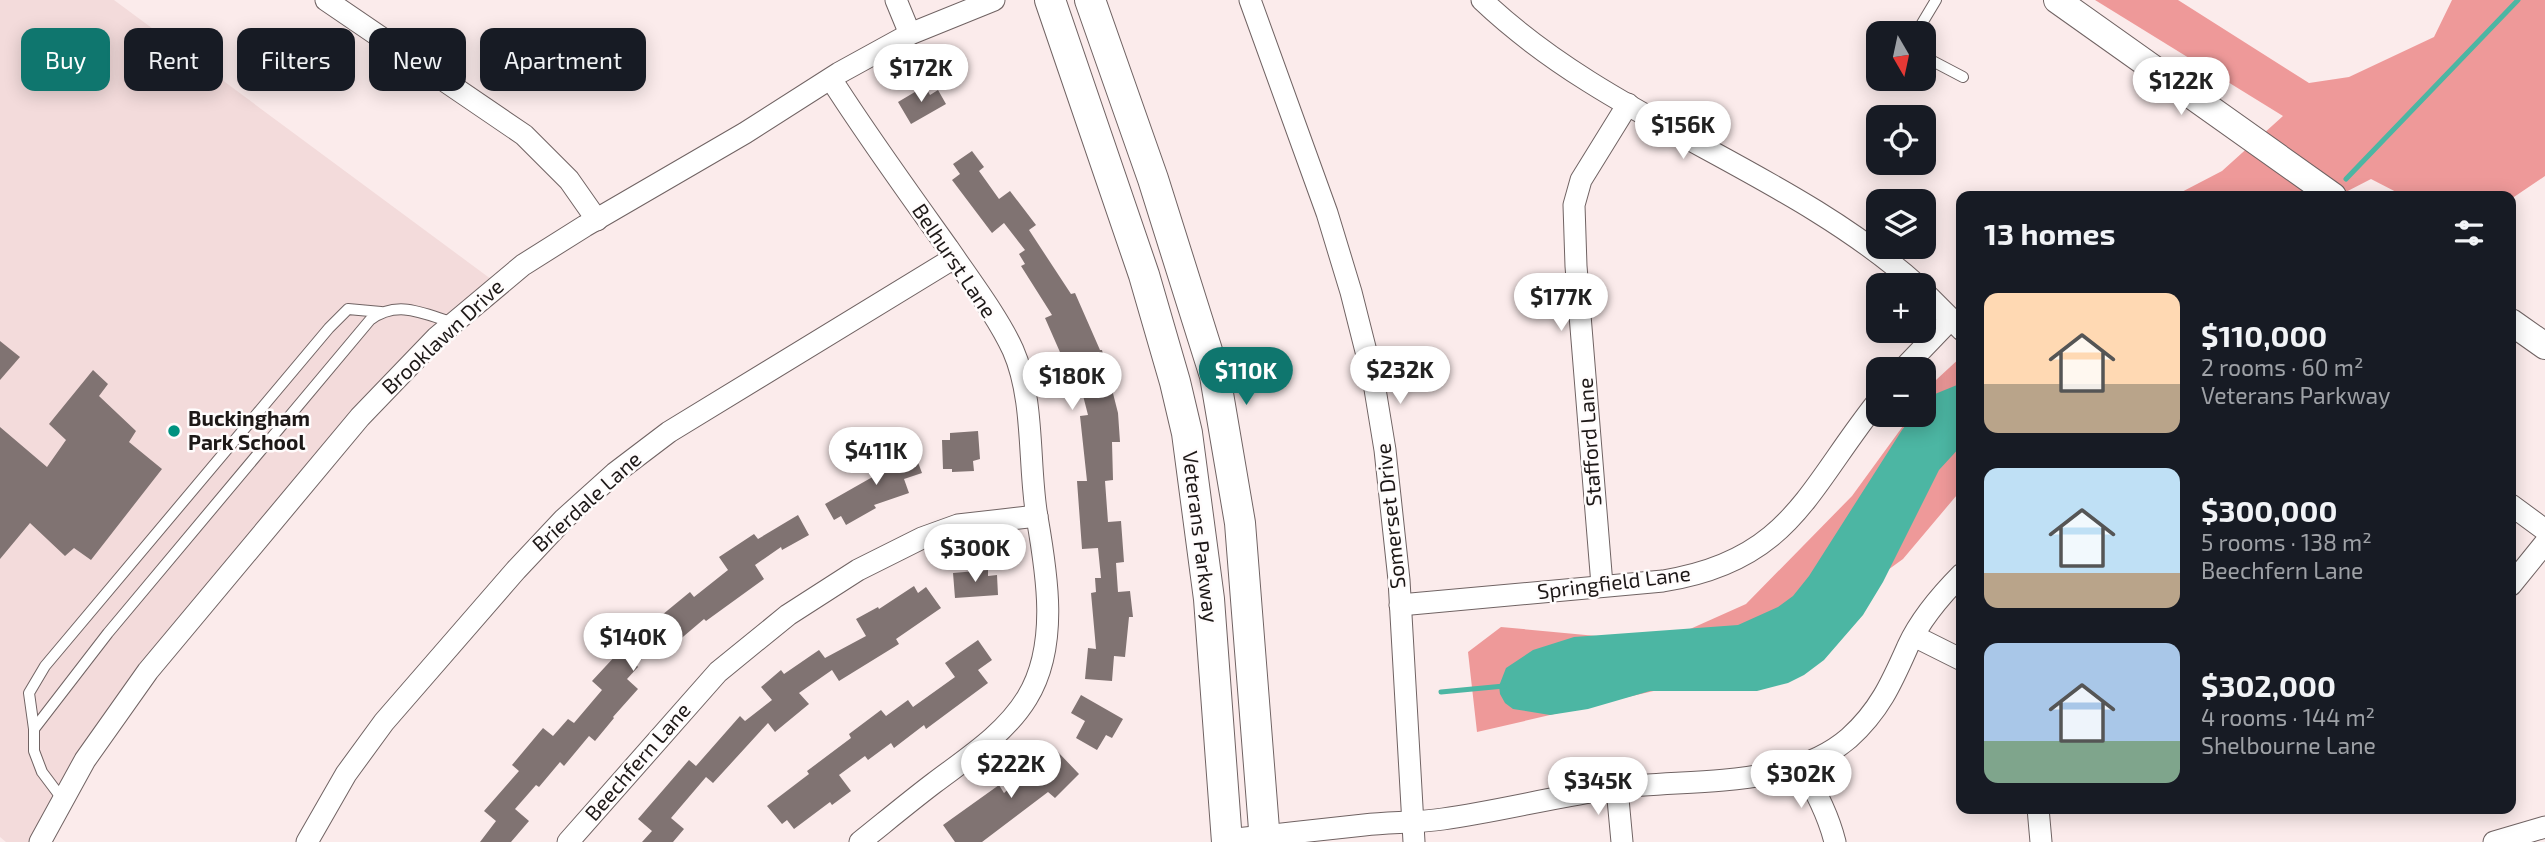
<!DOCTYPE html>
<meta charset="utf-8">
<style>
body{margin:0;font-family:"Exo 2",sans-serif;background:#20242c;color:#f1f3f6;height:100vh;display:flex;flex-direction:column;font-size:26px;white-space:nowrap}
*{box-sizing:border-box;margin:0}
p{font-size:23px;color:#9ea1a6}
.icon{flex:none;width:38px;height:38px;fill:none;stroke:currentColor;stroke-width:2;stroke-linecap:round;stroke-linejoin:round}
.map{position:relative;flex:1;overflow:hidden}
.side{position:absolute;left:1956px;top:191px;width:560px;height:623px;display:flex;flex-direction:column;background:#171b24;border-radius:14px;box-shadow:0 4px 18px #0003}
.side>*{flex:none}
.top-card{position:absolute;left:21px;top:28px;width:665px;height:63px;display:flex;gap:14px}
.needle{width:46px;rotate:171deg}
.controls{position:absolute;left:1866px;top:21px;display:grid;gap:14px}
.controls a{display:grid;place-items:center;width:70px;height:70px;border-radius:14px;background:#171b24;box-shadow:0 4px 18px #0003;font-size:35px}
.price{position:absolute;translate:-50% -60px;padding:0 16px;border-radius:24px;background:#fff;color:#222;font-size:23px;line-height:46px;filter:drop-shadow(0 2px 4px #0008)}
.price::after{content:'';position:absolute;left:50%;top:42px;width:21px;height:16px;margin-left:-10px;background:inherit;clip-path:polygon(0 0,100% 0,50% 100%)}
.price.current{background:#0f766e;color:#fff}
ul{padding:0;list-style:none}
li{display:flex;align-items:center;gap:21px;height:175px;padding:0 28px}
li span{display:grid;place-items:center;flex:none;width:196px;height:140px;border-radius:14px;color:#555}
li>.icon{margin-inline-start:auto}
span .icon{width:84px;height:84px;fill:#fffc;stroke-width:1}
li b{font-size:30px}
h2{display:flex;justify-content:space-between;align-items:center;height:84px;padding:0 28px;font-size:30px}
.chip{padding:0 24px;border-radius:14px;background:#171b24;box-shadow:0 4px 18px #0003;font-size:24px;line-height:63px}
.chip.current{background:#0f766e;color:#fff}
.map>svg:first-child{display:block}
.built{fill:#f3dbdb}
.forest{fill:#e99}
.water{fill:#4cb6a3}
.lines{fill:none;stroke-linecap:round;stroke-linejoin:round}
.stream{stroke:#4cb6a3;stroke-width:5}
.building{fill:#807372}
.service-casing{stroke:#706363;stroke-width:12}
.minor-casing{stroke:#706363;stroke-width:23}
.tertiary-casing{stroke:#706363;stroke-width:28}
.secondary-casing{stroke:#706363;stroke-width:32}
.service{stroke:#fff;stroke-width:10}
.minor{stroke:#fff;stroke-width:21}
.tertiary{stroke:#fff;stroke-width:26}
.secondary{stroke:#fff;stroke-width:30}
.poi-dot{fill:#009280;stroke:#fffcfc;stroke-width:2.5}
.labels{text-anchor:middle;stroke-width:5;stroke-linejoin:round;paint-order:stroke}
.street-label{font-size:21px;fill:#1d1817;stroke:#fffcfc}
.poi-label{font-size:21px;font-weight:bold;fill:#1d1817;stroke:#fffcfc;text-anchor:start}
</style>
<div class="map">
<svg width="2545" height="842" viewBox="0 0 2545 842">
<rect width="100%" height="100%" fill="#fbebeb"/>
<path class="built" d="M0,0H114L499,285L437,337L171,642L40,842H6L0,837Z"/>
<g class="forest">
<path d="M2095,0H2178L2309,83L2349,77L2434,37L2452,0H2545V176L2511,199V196H2404L2371,179L2338,196H2174L2222,171L2283,116Z"/>
<path d="M1962,356V489L1903,559L1753,668L1477,732L1468,652L1501,627L1661,642L1746,604L1852,496L1911,415H1923V398L1936,380Z"/>
</g>
<path class="water" d="M1957,385L1962,390V445L1939,470L1883,582L1863,615L1824,660L1804,675L1788,683L1757,691H1650L1588,709L1550,715L1513,709L1505,703L1500,694L1499,686L1506,668L1533,650L1574,637L1738,625L1778,607L1793,596L1809,576L1902,430L1914,415H1923V405L1935,394Z"/>
<g class="lines">
<g class="stream">
<path d="M2346,179L2518,0"/>
<path d="M1441,692L1504,686"/>
</g>
</g>
<g class="building">
<path d="M925,86L930,95L938,90L946,104L911,124L898,102Z"/>
<path d="M972,151L984,167L979,171L999,199L1010,191L1036,225L1029,230L1071,294L1075,293L1100,350H1102L1118,413L1120,442H1112L1113,480L1105,481L1108,522L1121,521L1124,562L1116,563L1118,592L1130,591L1133,617H1129L1125,657L1114,656L1112,681L1085,679L1088,648L1096,649L1091,593L1096,592L1095,578H1101L1098,548L1082,549L1077,481H1087L1080,416L1088,415L1079,380L1065,383L1059,360L1063,359L1045,318L1052,315L1021,266L1025,264L1019,254L1025,250L1004,223L992,233L952,180L960,174L953,164Z"/>
<path d="M0,341L20,357L0,380Z"/>
<path d="M93,370L108,384L99,396L136,431L129,442L162,469L91,560L74,548L65,556L30,523L0,559V427L47,467L66,440L49,424Z"/>
<path d="M978,431L980,459L973,461L974,471L952,472V469H943L942,440H950V433Z"/>
<path d="M913,449L922,473L904,479L909,493L874,505L876,508L846,525L841,516L834,520L825,504L876,475L872,463Z"/>
<path d="M798,515L809,535L782,550L781,547L755,565L764,579L706,621L704,619L664,653L658,645L636,664L638,667L627,679L638,689L613,717L614,718L595,741L589,736L564,766L560,762L539,787L536,785L515,809L529,821L511,842H480L496,821L484,811L519,771L512,765L543,728L553,736L568,719L574,723L602,690L592,681L630,640L624,634L644,617L651,624L690,592L694,597L728,570L719,557L754,534L758,539Z"/>
<path d="M988,570V576L997,575L998,595L955,598L953,573Z"/>
<path d="M914,586L918,593L926,587L941,608L896,639L899,644L839,681L832,670L799,693L809,704L775,732L768,723L713,783L706,777L671,818L684,829L673,842H642L652,831L638,819L689,760L696,766L740,716L745,721L772,700L761,687L781,670L784,674L819,650L825,658L866,636L856,619L878,607L879,609Z"/>
<path d="M978,640L992,660L978,670L988,683L926,729L924,725L894,748L891,743L868,760L865,756L839,775L851,791L832,805L830,802L794,829L787,820L782,824L767,806L809,774L807,771L851,738L849,734L881,710L886,716L908,700L913,707L955,677L945,663Z"/>
<path d="M1081,695L1123,719L1112,738L1106,735L1097,750L1076,738L1085,721L1071,713Z"/>
<path d="M1051,751H1057L1079,774L1055,798L1048,792L982,842H955L943,825L999,785L1004,793Z"/>
</g>
<g class="lines">
<defs>
<g id="service">
<path d="M1920,33L1921,25L1936,0"/>
<path d="M1923,56L1963,77"/>
<path d="M34,729L29,693L45,666L329,328L348,309L381,312"/>
<path d="M63,800L42,772L34,751V729L108,633L370,320C398,299 424,314 454,323"/>
</g>
<g id="minor">
<path d="M326,0L524,135L569,180L597,220"/>
<path d="M896,0L910,34"/>
<path d="M1250,0L1327,213L1351,292L1374,383L1385,450L1399,580L1414,842"/>
<path d="M1482,0C1609,121 1787,169 1917,285"/>
<path d="M831,79C868,137 908,192 948,248C969,279 998,317 1013,350C1035,400 1028,465 1037,517C1047,574 1059,646 1027,698C1005,734 967,758 934,783C909,802 885,822 860,842"/>
<path d="M1923,291L1962,330"/>
<path d="M1903,369L1951,319"/>
<path d="M2511,505L2545,530"/>
<path d="M1602,585L1576,266L1574,205L1581,180L1628,104"/>
<path d="M2511,585L2545,543"/>
<path d="M1400,605L1663,581C1790,561 1807,490 1878,401"/>
<path d="M1914,636L1962,660"/>
<path d="M1800,765C1815,789 1828,814 1835,842"/>
<path d="M1617,788L1622,842"/>
<path d="M2038,808L2041,842"/>
<path d="M1227,840C1273,835 1318,830 1364,825C1390,822 1417,823 1443,819C1500,811 1557,796 1615,788C1688,778 1789,790 1849,738C1880,710 1892,682 1908,646C1921,618 1941,595 1962,574"/>
<path d="M40,842L85,760L148,671L360,417L437,337L523,265L585,226L745,133L839,73L910,34L994,0"/>
<path d="M307,842L346,774L384,722L516,570L564,519L615,473L669,432L954,258"/>
<path d="M568,842L718,672L788,615L858,570L922,538L958,525L1037,516"/>
<path d="M2494,842L2545,827"/>
</g>
<g id="tertiary">
<path d="M2057,0L2333,196"/>
<path d="M2511,322L2545,346"/>
</g>
<g id="secondary">
<path d="M1050,0L1144,275L1175,382L1187,433L1209,599L1227,842"/>
<path d="M1090,0L1153,179L1215,376L1240,523L1265,842"/>
</g>
</defs>
<use href="#service" class="service-casing"/>
<use href="#minor" class="minor-casing"/>
<use href="#tertiary" class="tertiary-casing"/>
<use href="#secondary" class="secondary-casing"/>
<use href="#service" class="service"/>
<use href="#minor" class="minor"/>
<use href="#tertiary" class="tertiary"/>
<use href="#secondary" class="secondary"/>
</g>
<circle class="poi-dot" cx="174" cy="431" r="7"/>
<g class="labels">
<g class="street-label">
<text transform="translate(954 261) rotate(56)" y="7">Belhurst Lane</text>
<text transform="translate(443 337) rotate(-43)" y="7">Brooklawn Drive</text>
<text transform="translate(1590 442) rotate(-94)" y="7">Stafford Lane</text>
<text transform="translate(587 502) rotate(-42)" y="7">Brierdale Lane</text>
<text transform="translate(1391 516) rotate(-96)" y="7">Somerset Drive</text>
<text transform="translate(1200 537) rotate(83)" y="7">Veterans Parkway</text>
<text transform="translate(1614 583) rotate(-7)" y="7">Springfield Lane</text>
<text transform="translate(638 762) rotate(-49)" y="7">Beechfern Lane</text>
</g>
<g class="poi-label">
<text x="188" y="426">Buckingham<tspan x="188" dy="24">Park School</tspan></text>
</g>
</g>
</svg>
<div class="controls">
<a><svg class="needle" viewBox="-14 -14 28 28"><path d="M0-13l5 13h-10z" fill="#e53935"/><path d="M0 13l5-13h-10z" fill="#9ea1a6"/></svg></a>
<a><svg class="icon" aria-label="locate" viewBox="0 0 24 24"><circle cx="12" cy="12" r="6"/><path d="M12 2v4M12 18v4M2 12h4M18 12h4"/></svg></a>
<a><svg class="icon" aria-label="layers" viewBox="0 0 24 24"><path d="M12 4l9 5-9 5-9-5zM3 14l9 5 9-5"/></svg></a>
<a>+</a>
<a>−</a>
</div>
<b class="price" style="left:921px;top:104px">$172K</b>
<b class="price" style="left:2181px;top:117px">$122K</b>
<b class="price" style="left:1683px;top:161px">$156K</b>
<b class="price" style="left:1561px;top:333px">$177K</b>
<b class="price" style="left:1400px;top:406px">$232K</b>
<b class="price current" style="left:1246px;top:407px">$110K</b>
<b class="price" style="left:1072px;top:412px">$180K</b>
<b class="price" style="left:876px;top:487px">$411K</b>
<b class="price" style="left:975px;top:584px">$300K</b>
<b class="price" style="left:633px;top:673px">$140K</b>
<b class="price" style="left:1011px;top:800px">$222K</b>
<b class="price" style="left:1801px;top:810px">$302K</b>
<b class="price" style="left:1598px;top:817px">$345K</b>
<div class="top-card">
<a class="chip current">Buy</a>
<a class="chip">Rent</a>
<a class="chip">Filters</a>
<a class="chip">New</a>
<a class="chip">Apartment</a>
</div>
<section class="side">
<h2>13 homes<svg class="icon" aria-label="filters" viewBox="0 0 24 24"><path d="M4 7h16M4 17h16"/><circle cx="9" cy="7" r="2"/><circle cx="15" cy="17" r="2"/></svg></h2>
<ul>
<li><span style="background:linear-gradient(#ffd9b3 65%,#b9a48a 0)"><svg class="icon" aria-label="home" viewBox="0 0 24 24"><path d="M3 11l9-7 9 7M6 9v11h12V9"/></svg></span><div><b>$110,000</b><p>2 rooms · 60 m²</p><p>Veterans Parkway</p></div></li>
<li><span style="background:linear-gradient(#bfe0f5 75%,#b9a48a 0)"><svg class="icon" aria-label="home" viewBox="0 0 24 24"><path d="M3 11l9-7 9 7M6 9v11h12V9"/></svg></span><div><b>$300,000</b><p>5 rooms · 138 m²</p><p>Beechfern Lane</p></div></li>
<li><span style="background:linear-gradient(#a9c7e8 70%,#7fa58c 0)"><svg class="icon" aria-label="home" viewBox="0 0 24 24"><path d="M3 11l9-7 9 7M6 9v11h12V9"/></svg></span><div><b>$302,000</b><p>4 rooms · 144 m²</p><p>Shelbourne Lane</p></div></li>
</ul>
</section>
</div>
